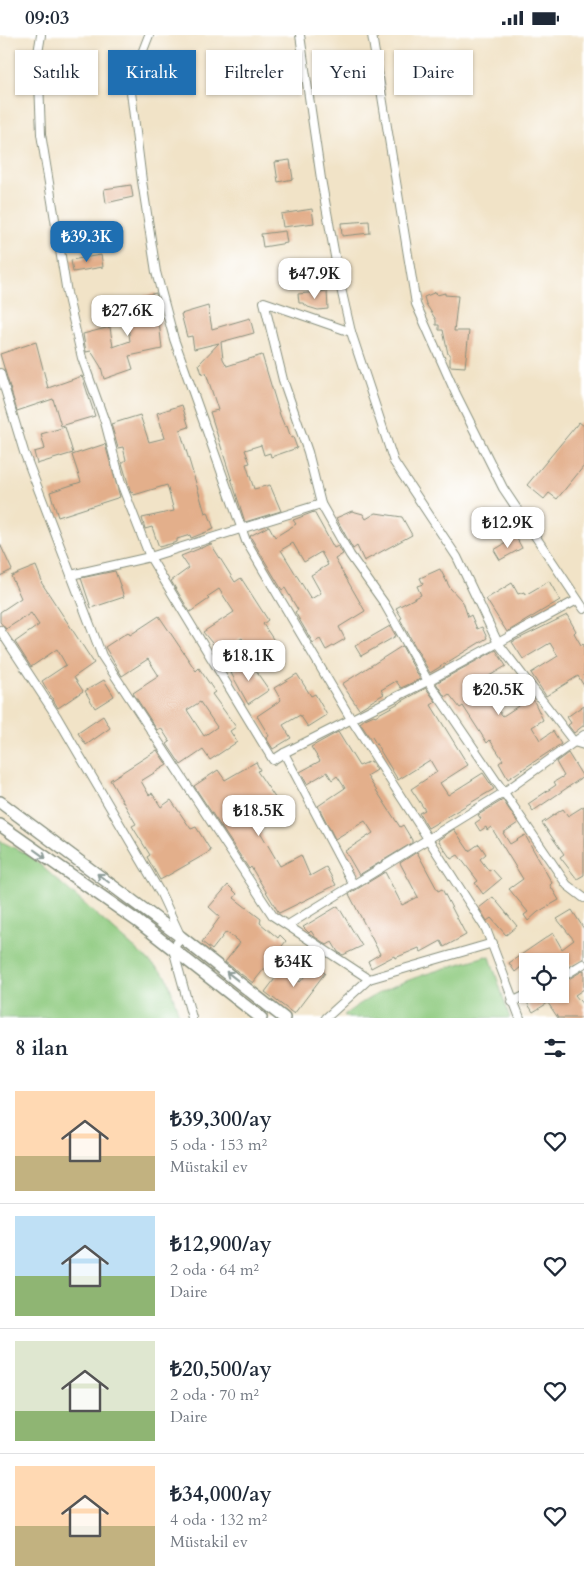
<!DOCTYPE html>
<html lang="tr">
<meta charset="utf-8">
<style>
body{margin:0;font-family:Cardo,serif;background:#f2f2f3;color:#1f2937;height:100vh;display:flex;flex-direction:column;font-size:19px;white-space:nowrap}
*{box-sizing:border-box;margin:0}
p{font-size:16px;color:#747a83}
.icon{flex:none;width:28px;height:28px;fill:none;stroke:currentColor;stroke-width:2;stroke-linecap:round;stroke-linejoin:round}
.map{position:relative;height:983px;overflow:hidden}
.panel{display:flex;flex-direction:column;background:#fff;flex:1}
.panel>*{flex:none}
.banner{position:absolute;left:15px;top:15px;width:555px;height:45px;display:flex;gap:10px}
.buttons{position:absolute;left:519px;top:918px;display:grid;gap:10px}
.buttons a{display:grid;place-items:center;width:50px;height:50px;border-radius:0px;background:#fff;box-shadow:0 1px 4px #0004;font-size:25px}
.price{position:absolute;translate:-50% -42px;padding:0 11px;border-radius:10px;background:#fff;color:#222;font-size:16px;line-height:32px;filter:drop-shadow(0 1px 2px #0008)}
.price::after{content:'';position:absolute;left:50%;top:30px;width:15px;height:11px;margin-left:-8px;background:inherit;clip-path:polygon(0 0,100% 0,50% 100%)}
.price.on{background:#1f6fb2;color:#fff}
ul{padding:0;list-style:none}
li{display:flex;align-items:center;gap:15px;height:125px;padding:0 15px}
li+li{border-top:1px solid #e0e1e3}
li span{display:grid;place-items:center;flex:none;width:140px;height:100px;border-radius:0px;color:#555}
li>.icon{margin-inline-start:auto}
span .icon{width:60px;height:60px;fill:#fffc;stroke-width:1}
li b{font-size:21px}
h2{display:flex;justify-content:space-between;align-items:center;height:60px;padding:0 15px;font-size:21px}
.pill{padding:0 18px;border-radius:0px;background:#fff;box-shadow:0 1px 4px #0004;font-size:18px;line-height:45px}
.pill.on{background:#1f6fb2;color:#fff}
.status{display:flex;justify-content:space-between;align-items:center;height:35px;padding:0 25px;background:#fff;direction:ltr}
.status svg{height:14px;fill:currentColor}
.map>svg:first-child{display:block}
.green{fill:#8eca7f;stroke:#56845a}
.building{fill:#e3af8b;fill-rule:evenodd}
.lines{fill:none;stroke-linecap:round;stroke-linejoin:round}
.minor-casing{stroke:#88907e;stroke-width:10}
.secondary-casing{stroke:#88907e;stroke-width:14}
.minor{stroke:#fff;stroke-width:8}
.secondary{stroke:#fff;stroke-width:11}
.oneway{stroke:#8f9e9a}
</style>
<div class="status"><b>09:03</b><svg viewBox="0 0 49 12"><path d="M0 12V9h3v3zM5 12V6h3v6zM10 12V3h3v9zM15 12V0h3v12zM26 1h20v11H26zM47 4h2v5h-2z"/></svg></div>
<div class="map">
<svg width="584" height="983" viewBox="0 0 584 983">
<rect width="100%" height="100%" fill="#fff"/>
<filter id="ink" filterUnits="userSpaceOnUse"><feTurbulence type="fractalNoise" baseFrequency=".02" numOctaves="2"/><feDisplacementMap in="SourceGraphic" scale="10" xChannelSelector="R" yChannelSelector="G"/><feConvolveMatrix kernelMatrix="1 2 1 2 8 2 1 2 1" color-interpolation-filters="sRGB"/></filter>
<filter id="wash" filterUnits="userSpaceOnUse"><feTurbulence type="fractalNoise" baseFrequency=".0096" numOctaves="4" result="noise"/><feDisplacementMap in="SourceGraphic" scale="20" xChannelSelector="R" yChannelSelector="G"/><feGaussianBlur stdDeviation="1.12" result="paint"/><feColorMatrix in="noise" values="0 0 0 0 0 0 0 0 0 0 0 0 0 0 0 0 0 1.4 0 .05"/><feComposite in="paint" operator="in"/></filter>
<g filter="url(#wash)">
<rect width="100%" height="100%" fill="#f1e3c7"/>
<g class="green">
<path d="M0,806L29,820L167,942L180,983H0Z"/>
<path d="M486,921L490,922L510,983H349L344,980C389,946 434,937 486,921Z"/>
</g>
<g id="blocks">
<g class="building">
<path d="M290,125L293,144L278,147L275,127Z"/>
<path d="M131,150L133,162L106,168L104,154Z"/>
<path d="M312,174L314,188L283,192L281,179Z"/>
<path d="M369,186L370,198L342,201L341,188Z"/>
<path d="M285,196L287,208L263,212L261,199Z"/>
<path d="M101,220L103,232L73,237L71,225Z"/>
<path d="M327,256L328,274L318,275L308,272L303,268H299L298,259Z"/>
<path d="M436,257L437,260L445,258V260L458,261L454,296H469L465,332L450,331V319H448L443,295H439V290H436V285L426,269L424,262Z"/>
<path d="M156,258L162,314L129,321L133,334L104,344L101,332L91,316L86,317L83,299L110,292L113,312L130,306L126,277H123L121,266Z"/>
<path d="M208,271L212,294L250,283L254,298L221,307L223,324L227,331L262,320L280,380L285,392L287,391L291,403L293,402L297,413L271,422L270,418L264,420L261,410L245,415L250,428L246,429L254,454L270,450L281,476L245,487L210,377L218,375L206,338L202,339L199,329L219,308L194,314L192,301L187,302L181,279Z"/>
<path d="M36,307L48,353L82,341L95,381L61,391L53,364L17,376L0,319Z"/>
<path d="M182,370L189,392L180,395L205,478L208,477L214,494L191,503L190,500L177,504V507L159,512L152,492L145,494L142,483L174,476L167,450L134,460L133,457L131,458L122,428L126,425L123,412L118,413L111,389L140,380L149,407L165,403L157,378Z"/>
<path d="M579,387L584,391V431L557,464L549,458L544,464L527,450Z"/>
<path d="M65,392L73,418L37,429L34,417L45,414L41,399Z"/>
<path d="M105,409L120,462L58,482L50,457L81,447L72,420Z"/>
<path d="M352,476L363,479L366,484L376,478L402,482L412,500L364,526L357,511L353,514L336,483Z"/>
<path d="M314,477L334,513L338,511L343,519L335,524L365,576L339,592L345,604L326,615L320,604L313,608L295,577L298,575L285,553L282,555L250,501L269,491L275,502L296,489L293,485ZM293,508L304,527L321,517L328,530L311,540L321,558L311,564L281,515Z"/>
<path d="M516,502L522,513L500,525L494,515Z"/>
<path d="M0,509L12,535L0,541Z"/>
<path d="M211,509L235,547L241,543L268,585L263,589L275,607L254,621L242,603L220,618L203,597L234,577L219,554L207,562L209,564L190,577L171,546L189,533L181,521Z"/>
<path d="M36,531L42,546L41,547L94,628L74,642L83,656L58,673L42,646L66,630L57,614L31,632L15,607L39,590L31,578L6,594L0,587V577L21,563L11,541Z"/>
<path d="M440,534L450,553L463,567L468,582L471,580L477,594L482,592L487,603L430,638L400,584L402,583L396,573L421,560L417,551L423,549L420,543Z"/>
<path d="M115,536L124,562L91,573L81,543Z"/>
<path d="M549,546L560,565L507,597L486,564L512,548L518,559L524,557L525,560Z"/>
<path d="M567,580L576,596L574,598L581,610L584,609V651L578,641L546,661L531,638L558,621L550,608L523,624L512,607Z"/>
<path d="M159,581L196,636L199,633L215,657L212,659L236,692L230,696L237,707L210,725L203,715L181,730L167,709L170,707L161,693L157,695L133,658L159,641L148,624L122,641L105,612L128,597L130,600ZM200,667L217,692L204,701L187,675Z"/>
<path d="M390,591L396,601L361,621L355,611Z"/>
<path d="M402,611L420,644L401,653L396,646L381,655L384,659L359,674L342,649Z"/>
<path d="M496,615L506,631L479,647L492,668L503,681L532,662L543,685L532,692L540,705L553,696L561,709L508,744L499,728L503,725L490,705L487,708L463,671L460,673L449,659L445,662L436,648Z"/>
<path d="M249,626L269,655L248,669L231,638Z"/>
<path d="M297,639L311,661L315,659L327,680L308,692L300,680L283,690L291,703L273,714L266,703L269,701L257,681L281,665L274,653Z"/>
<path d="M104,645L114,661L95,673L85,656Z"/>
<path d="M426,653L436,667L431,670L468,730L440,748L448,760L483,738L494,754L428,793L419,778L425,775L411,754L437,737L430,725L398,745L372,702L370,703L360,688L365,684L374,680L375,681Z"/>
<path d="M584,670V690L574,698L568,690L571,688L567,682Z"/>
<path d="M103,681L110,693L86,710L78,698Z"/>
<path d="M338,697L359,731L371,726L377,735L367,741L400,792L403,790L412,805V808L359,840L345,816L373,798L365,786L335,804L318,771L345,753L337,741L332,745L327,737L307,749L300,737L320,726L311,712Z"/>
<path d="M157,715L167,730L141,746L149,760L152,758L161,772L171,765L191,794L196,792L211,816L160,845L147,822L150,820L132,791L136,789L110,745Z"/>
<path d="M568,718L583,742L533,776L528,769L556,750L554,747L564,741L556,727Z"/>
<path d="M256,727L260,735L257,736L278,767L252,783L280,831L301,820L310,841L326,832L336,850L279,878L251,832L249,834L194,751L218,735L225,745Z"/>
<path d="M503,765L518,788L503,798L510,809L525,800L552,848L550,850L559,865L538,877L528,886L524,880L528,877L509,854L523,844L491,792L487,795L486,792L480,796L475,788L481,784L478,780Z"/>
<path d="M584,771V840L577,844L560,822L564,819L542,788L563,774L568,781Z"/>
<path d="M454,794L469,816L479,809L486,819L480,824L489,836L492,834L501,844L483,859L475,848L478,846L458,820L451,824L438,805Z"/>
<path d="M417,817L438,856L442,854L466,900L444,912L441,906L421,917L419,913L395,923L394,921L371,933L368,926L380,919L349,859L385,837L402,870L418,862L400,828Z"/>
<path d="M228,850L237,859L234,863L261,884L260,888L278,903L280,900L286,906L253,948L225,927L240,908L226,897L212,915L202,907L220,882L209,872Z"/>
<path d="M493,862L517,891L506,900L491,883L487,886L479,873Z"/>
<path d="M338,871L362,911L343,920L338,917L332,907L327,910L315,902L311,896L309,898L303,892Z"/>
<path d="M572,875L584,894V924L560,936V926H553L550,920L538,926H528L515,937L509,928L553,898L562,914L574,905L557,884Z"/>
<path d="M315,929L325,938L294,979L265,957L283,933L300,947Z"/>
<path d="M584,935V954L575,960L584,971V983H558L548,968L533,977L526,966L539,959H560V949Z"/>
</g>
</g>
</g>
<g filter="url(#ink)">
<use href="#blocks" fill-opacity="0" stroke="#88907e" stroke-width="1"/>
<g class="lines">
<defs>
<g id="minor">
<path d="M41,0L38,18L41,99L67,258L82,323L105,387L121,448L150,522L273,725L284,718L353,849"/>
<path d="M149,0L130,49L142,146L156,237L174,304L246,506L351,684L486,894L520,983"/>
<path d="M300,0L321,144L340,249L351,297L394,427L457,522L498,608L574,707L584,710"/>
<path d="M372,0L416,269L456,359L503,453L584,574"/>
<path d="M351,297L264,267L283,345L308,417L321,469L350,520L384,568L428,646L567,850L584,863"/>
<path d="M0,338L24,417L102,621L273,881L369,944"/>
<path d="M71,540L150,522L321,469"/>
<path d="M0,595L57,682L161,859L181,902L173,914L192,983"/>
<path d="M284,718L428,646L577,565"/>
<path d="M288,890L503,758L584,700"/>
<path d="M560,943L583,929"/>
<path d="M512,967L528,959"/>
<path d="M326,983L369,944L493,908"/>
</g>
<g id="secondary">
<path d="M0,767L181,902L284,983"/>
<path d="M0,790L137,886L261,983"/>
</g>
</defs>
<use href="#minor" class="minor-casing"/>
<use href="#secondary" class="secondary-casing"/>
<use href="#minor" class="minor"/>
<use href="#secondary" class="secondary"/>
</g>
<defs><path id="oneway-shaft" d="M-6 0H5M1.5-3L5.5 0L1.5 3" fill="none" stroke-width="1.6" stroke-linecap="round" stroke-linejoin="round" transform="scale(1.25)"/></defs>
<g class="oneway">
<use href="#oneway-shaft" transform="translate(40 819) rotate(36)"/>
<use href="#oneway-shaft" transform="translate(103 843) rotate(-143)"/>
<use href="#oneway-shaft" transform="translate(232 941) rotate(-142)"/>
</g>
</g>
</svg>
<div class="buttons">
<a><svg class="icon" aria-label="locate" viewBox="0 0 24 24"><circle cx="12" cy="12" r="6"/><path d="M12 2v4M12 18v4M2 12h4M18 12h4"/></svg></a>
</div>
<b class="price on" style="left:87px;top:228px">₺39.3K</b>
<b class="price" style="left:315px;top:265px">₺47.9K</b>
<b class="price" style="left:128px;top:302px">₺27.6K</b>
<b class="price" style="left:508px;top:514px">₺12.9K</b>
<b class="price" style="left:249px;top:647px">₺18.1K</b>
<b class="price" style="left:499px;top:681px">₺20.5K</b>
<b class="price" style="left:259px;top:802px">₺18.5K</b>
<b class="price" style="left:294px;top:953px">₺34K</b>
<div class="banner">
<a class="pill">Satılık</a>
<a class="pill on">Kiralık</a>
<a class="pill">Filtreler</a>
<a class="pill">Yeni</a>
<a class="pill">Daire</a>
</div>
</div>
<section class="panel">
<h2>8 ilan<svg class="icon" aria-label="filters" viewBox="0 0 24 24"><path d="M4 7h16M4 17h16"/><circle cx="9" cy="7" r="2"/><circle cx="15" cy="17" r="2"/></svg></h2>
<ul>
<li><span style="background:linear-gradient(#ffd9b3 65%,#c2b280 0)"><svg class="icon" aria-label="home" viewBox="0 0 24 24"><path d="M3 11l9-7 9 7M6 9v11h12V9"/></svg></span><div><b>₺39,300/ay</b><p>5 oda · 153 m²</p><p>Müstakil ev</p></div><svg class="icon" aria-label="heart" viewBox="0 0 24 24"><path d="M12 20l-8-8c-3-5 5-10 8-4 3-6 11-1 8 4z"/></svg></li>
<li><span style="background:linear-gradient(#bfe0f5 60%,#8fb573 0)"><svg class="icon" aria-label="home" viewBox="0 0 24 24"><path d="M3 11l9-7 9 7M6 9v11h12V9"/></svg></span><div><b>₺12,900/ay</b><p>2 oda · 64 m²</p><p>Daire</p></div><svg class="icon" aria-label="heart" viewBox="0 0 24 24"><path d="M12 20l-8-8c-3-5 5-10 8-4 3-6 11-1 8 4z"/></svg></li>
<li><span style="background:linear-gradient(#dfe7d0 70%,#8fb573 0)"><svg class="icon" aria-label="home" viewBox="0 0 24 24"><path d="M3 11l9-7 9 7M6 9v11h12V9"/></svg></span><div><b>₺20,500/ay</b><p>2 oda · 70 m²</p><p>Daire</p></div><svg class="icon" aria-label="heart" viewBox="0 0 24 24"><path d="M12 20l-8-8c-3-5 5-10 8-4 3-6 11-1 8 4z"/></svg></li>
<li><span style="background:linear-gradient(#ffd9b3 60%,#c2b280 0)"><svg class="icon" aria-label="home" viewBox="0 0 24 24"><path d="M3 11l9-7 9 7M6 9v11h12V9"/></svg></span><div><b>₺34,000/ay</b><p>4 oda · 132 m²</p><p>Müstakil ev</p></div><svg class="icon" aria-label="heart" viewBox="0 0 24 24"><path d="M12 20l-8-8c-3-5 5-10 8-4 3-6 11-1 8 4z"/></svg></li>
</ul>
</section>
